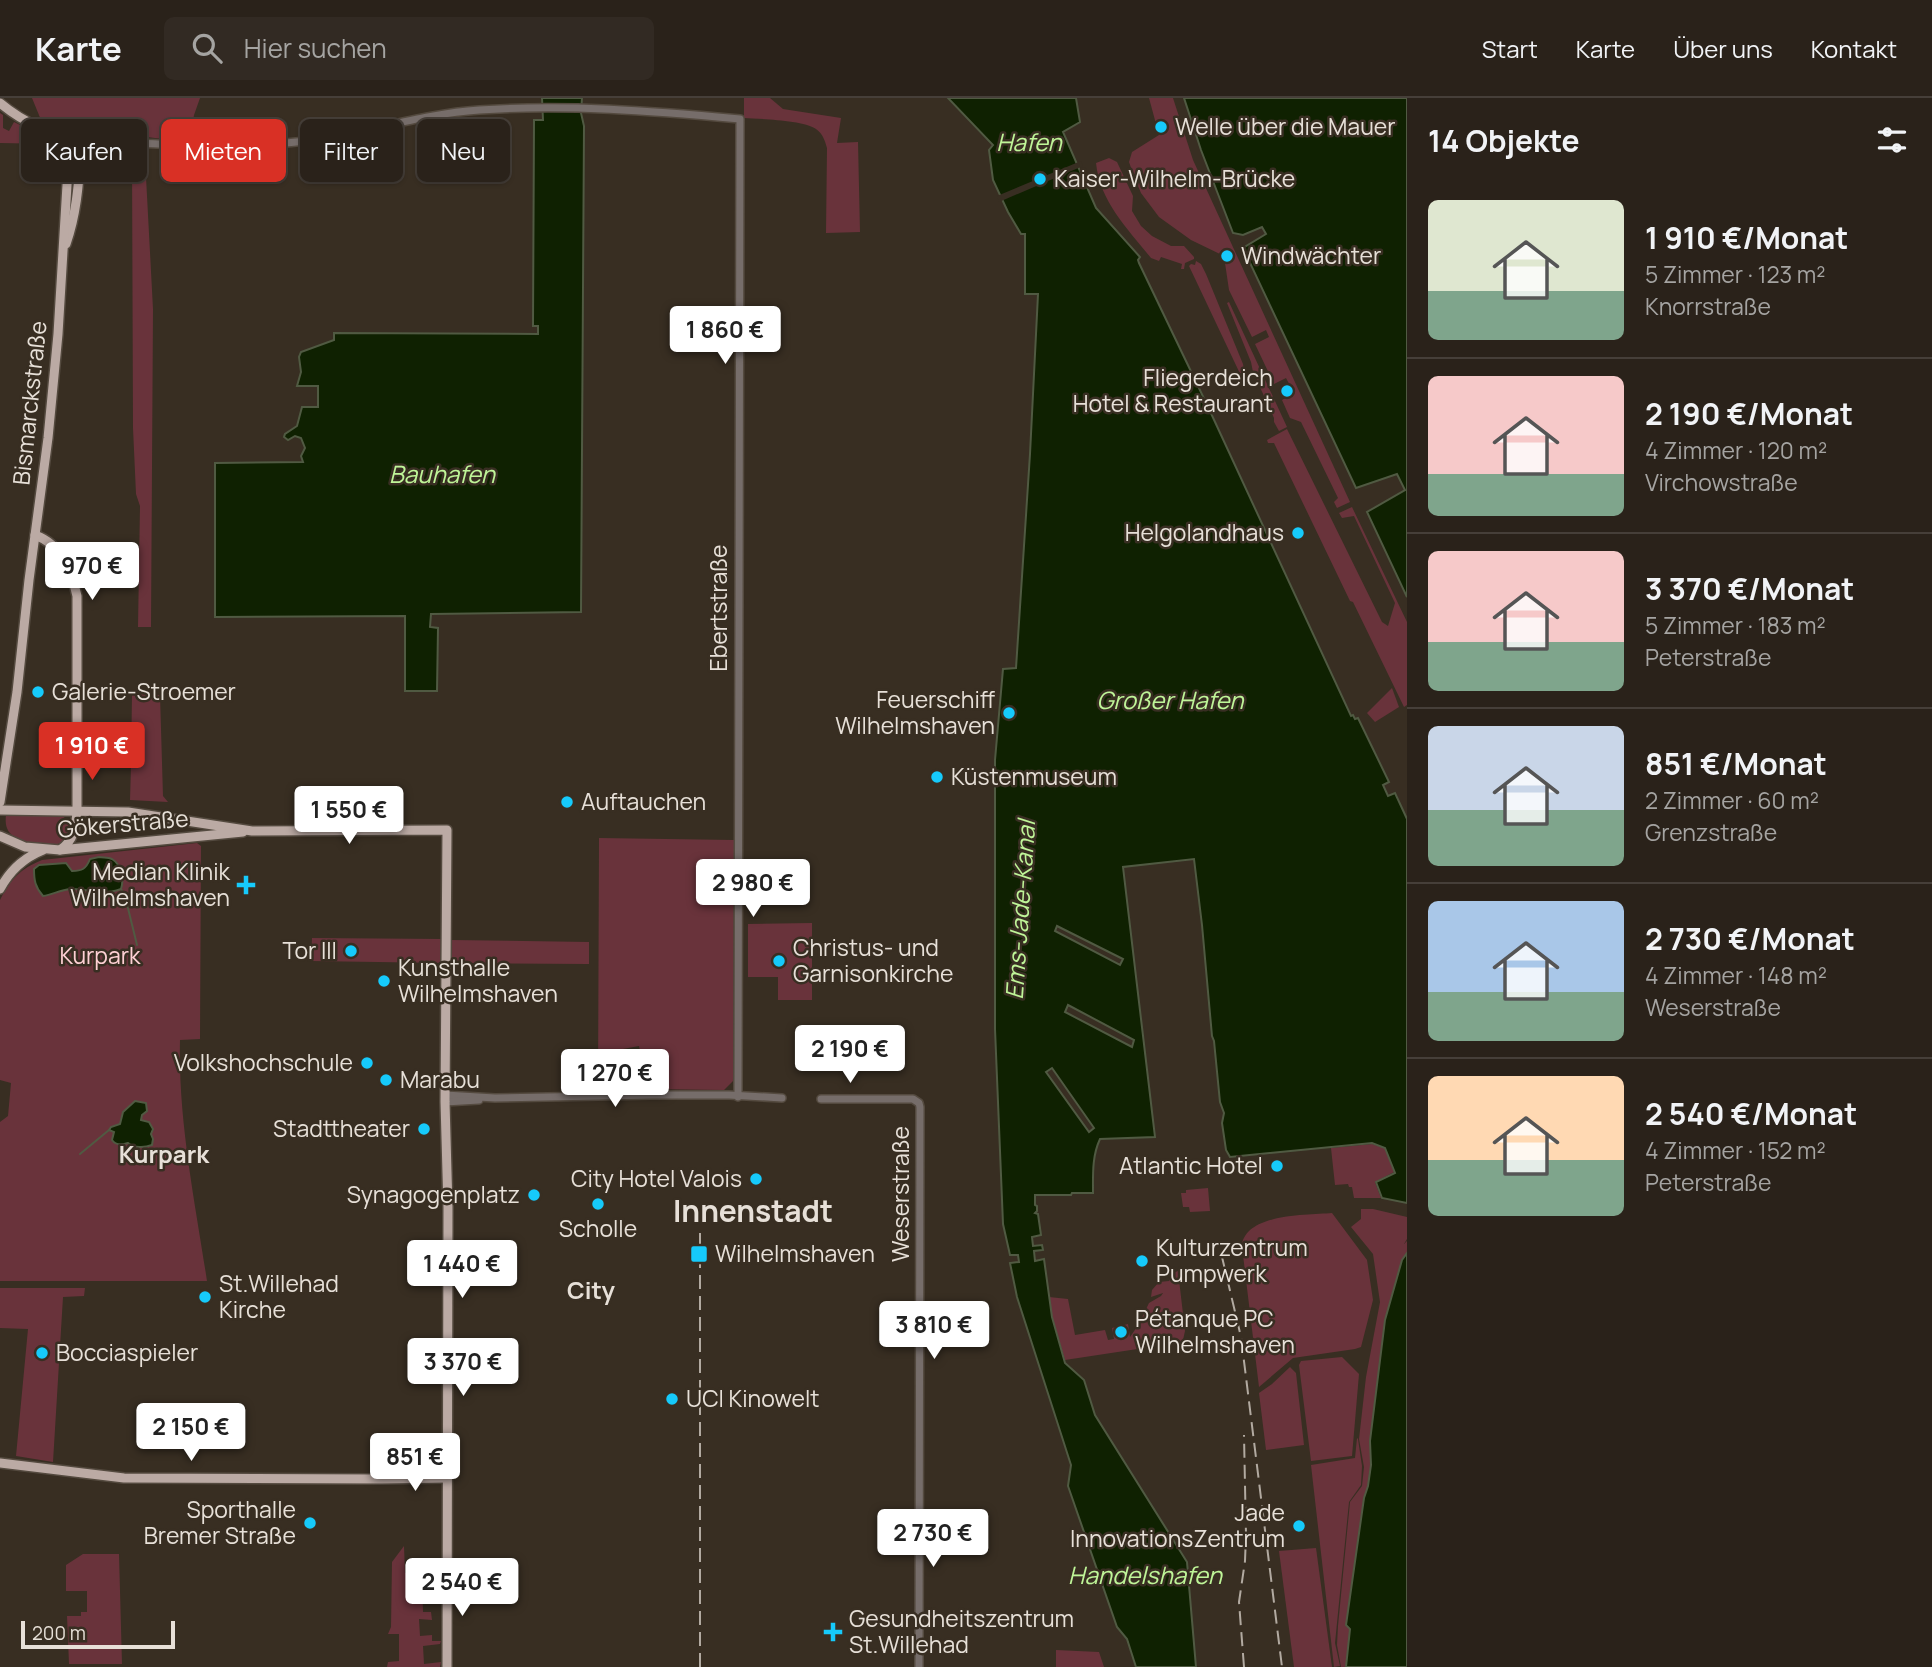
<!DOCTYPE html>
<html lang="de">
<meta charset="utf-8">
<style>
body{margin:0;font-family:Manrope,sans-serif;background:#322a23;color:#f1f3f6;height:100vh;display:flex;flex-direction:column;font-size:26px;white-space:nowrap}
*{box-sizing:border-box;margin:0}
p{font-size:23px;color:#a5a4a2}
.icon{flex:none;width:38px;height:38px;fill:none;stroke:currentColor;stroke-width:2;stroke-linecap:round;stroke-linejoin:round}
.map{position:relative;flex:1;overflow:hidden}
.sheet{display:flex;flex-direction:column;background:#2a221a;width:525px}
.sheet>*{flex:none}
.top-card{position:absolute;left:21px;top:21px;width:665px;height:63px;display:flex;gap:14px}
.scale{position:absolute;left:21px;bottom:18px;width:154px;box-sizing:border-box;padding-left:7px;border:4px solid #e7e0d8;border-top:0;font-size:19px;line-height:24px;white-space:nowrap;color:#e7e0d8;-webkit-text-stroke:5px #382e22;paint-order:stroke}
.price{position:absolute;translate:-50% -60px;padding:0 16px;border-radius:7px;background:#fff;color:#222;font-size:23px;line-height:46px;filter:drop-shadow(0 2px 4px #0008)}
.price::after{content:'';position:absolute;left:50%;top:42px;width:21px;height:16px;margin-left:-10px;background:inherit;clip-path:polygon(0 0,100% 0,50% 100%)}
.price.current{background:#d93025;color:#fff}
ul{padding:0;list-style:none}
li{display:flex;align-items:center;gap:21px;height:175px;padding:0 21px}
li+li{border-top:2px solid #463f39}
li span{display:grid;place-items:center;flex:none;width:196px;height:140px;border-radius:10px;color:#555}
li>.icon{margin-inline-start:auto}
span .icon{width:84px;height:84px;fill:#fffc;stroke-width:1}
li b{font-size:30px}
h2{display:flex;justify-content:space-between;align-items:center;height:84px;padding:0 21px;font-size:30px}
.pill{padding:0 24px;border-radius:10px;background:#2a221a;box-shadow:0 2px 5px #0004,0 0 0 2px #463f39;font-size:24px;line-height:63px}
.pill.current{background:#d93025;color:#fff}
header{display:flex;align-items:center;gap:42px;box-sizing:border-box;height:98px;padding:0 35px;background:#2a221a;border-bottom:2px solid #463f39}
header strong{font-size:33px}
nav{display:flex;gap:38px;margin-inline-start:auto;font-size:24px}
.search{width:490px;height:63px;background:#322a23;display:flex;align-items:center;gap:18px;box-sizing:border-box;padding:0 24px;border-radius:10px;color:#a5a4a2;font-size:26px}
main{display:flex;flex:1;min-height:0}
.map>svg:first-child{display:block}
.green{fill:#69333b}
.water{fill:#0f2101;stroke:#505a42;stroke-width:2;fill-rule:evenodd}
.pier{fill:#382e22}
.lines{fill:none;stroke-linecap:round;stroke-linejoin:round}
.stream{stroke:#505a42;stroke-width:2}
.minor-casing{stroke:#544a3f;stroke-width:10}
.major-casing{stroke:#544a3f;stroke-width:12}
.minor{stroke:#766d6a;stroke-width:7}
.major{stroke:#bbaaa4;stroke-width:9}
.rail{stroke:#b2aaa1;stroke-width:2;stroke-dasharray:14 7;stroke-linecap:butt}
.poi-dot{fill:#16cafb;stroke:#382e22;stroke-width:2.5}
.labels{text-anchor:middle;stroke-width:5;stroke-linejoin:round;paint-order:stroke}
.poi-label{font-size:23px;fill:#e7e0d8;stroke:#382e22;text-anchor:start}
.street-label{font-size:23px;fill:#e7e0d8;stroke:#382e22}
.park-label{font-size:23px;fill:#fed0d4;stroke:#382e22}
.water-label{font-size:24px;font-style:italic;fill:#bff598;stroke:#382e22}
.neighbourhood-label{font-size:24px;font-weight:bold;fill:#e7e0d8;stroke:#382e22}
.district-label{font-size:30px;font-weight:bold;fill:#e7e0d8;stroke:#382e22}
</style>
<header>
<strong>Karte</strong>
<div class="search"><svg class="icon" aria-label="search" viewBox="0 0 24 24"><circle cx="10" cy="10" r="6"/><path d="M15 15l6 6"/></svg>Hier suchen</div>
<nav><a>Start</a><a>Karte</a><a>Über uns</a><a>Kontakt</a></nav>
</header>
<main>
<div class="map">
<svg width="1407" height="1569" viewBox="0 0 1407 1569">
<rect width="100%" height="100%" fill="#382e22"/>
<g class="green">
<path d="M32,0H200L194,17L190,42L178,43L101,33L41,22Z"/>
<path d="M744,0H770L783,11L841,20L837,45L858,44L860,134L826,135L827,50C825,43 823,36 816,31C803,22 761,21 744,20Z"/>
<path d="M1149,0H1173L1193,62L1350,404L1337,410L1334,404L1338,400L1301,324L1290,320L1282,302L1294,295L1286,280L1274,286L1255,246L1269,239L1266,232L1252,239L1229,192L1225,165L1222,157L1191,142L1159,119L1141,95L1135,81L1129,64L1132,54L1159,37Z"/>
<path d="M0,15L3,17V30L9,33L14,24L42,38L51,46L0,45Z"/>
<path d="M132,60H145L153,211L151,529H138L140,408L136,396L133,330Z"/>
<path d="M1109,60L1117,64L1133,98L1132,113L1141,128L1152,138L1171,148H1184L1194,159V161L1185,165L1184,171H1181L1182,166L1161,159L1159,163L1151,160C1128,131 1100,104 1096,65Z"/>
<path d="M1196,163L1201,166L1206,176L1243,266L1245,277L1243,282L1189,168L1191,166L1195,167Z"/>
<path d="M1229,204L1287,329L1279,333L1274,324V320L1253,274L1251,264L1227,205Z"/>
<path d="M1287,331L1382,524L1388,528L1395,505L1354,418L1342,420L1339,415L1352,409L1407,524V607L1404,609L1353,504L1350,503L1274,345H1268L1267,342Z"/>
<path d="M1392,590L1399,609L1375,624L1367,615Z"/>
<path d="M132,596L160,597L163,698L168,704L130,702L131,668L134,667V664H131Z"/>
<path d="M13,716H58C73,721 74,738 60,745C50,750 20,745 12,737C6,732 5,725 6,717Z"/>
<path d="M599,740L734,742L733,983L724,992L648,991L639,948L612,953L611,991H598Z"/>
<path d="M197,745L201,748L200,941L180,942C178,1023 195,1103 207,1183H0V1024L8,1018L11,985L0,982V802C11,781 20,771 42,762Z"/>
<path d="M812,825V902H778V879H748V826Z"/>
<path d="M312,840L444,841L443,865L311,863Z"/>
<path d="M450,842L589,844V866L450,865Z"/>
<path d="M1372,1046L1385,1050L1394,1074L1375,1084L1381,1100H1354L1352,1089H1349L1348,1086L1335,1087L1331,1050Z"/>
<path d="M1208,1090L1210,1113L1190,1114L1189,1109H1183L1181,1095H1186V1092Z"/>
<path d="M1361,1111H1373L1407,1119V1141L1404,1146L1407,1143V1155L1402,1162L1385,1222L1370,1343L1371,1367L1368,1388L1364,1400L1346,1527L1350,1531L1346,1569H1341L1337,1547L1338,1528L1350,1404L1362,1388L1364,1369L1359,1341L1366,1279L1380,1204L1373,1156L1351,1129L1361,1121Z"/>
<path d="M1332,1115L1367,1162L1373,1202L1361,1249L1355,1251L1293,1260L1259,1289L1243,1157C1243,1153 1242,1149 1242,1146C1248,1115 1309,1117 1332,1115Z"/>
<path d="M1178,1173L1185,1233L1183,1242L1177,1245L1065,1262L1052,1219L1049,1199L1068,1201L1075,1237L1105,1232L1108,1242L1114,1241L1112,1230L1128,1226L1130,1239L1139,1226L1149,1205L1161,1198L1163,1195L1151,1199L1152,1192L1159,1184L1169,1183L1173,1175Z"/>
<path d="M0,1190H85L84,1198L63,1199L53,1364L16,1358L28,1231L0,1230Z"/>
<path d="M886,1204H913L912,1231H886Z"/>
<path d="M1342,1259L1359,1276L1352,1358L1311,1363L1299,1267L1301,1263Z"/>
<path d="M1290,1269L1296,1275L1304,1347L1266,1352L1259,1295L1272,1286Z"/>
<path d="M1357,1340L1358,1341L1362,1368L1361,1387L1349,1404L1335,1545L1340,1568L1334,1569L1311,1367L1355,1360Z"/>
<path d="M404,1448L405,1475H412V1483L422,1484L423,1514H431L432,1522L419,1521L420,1538L432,1537V1543H441L440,1546L423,1548L424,1566L441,1564L440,1569H387L388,1564L399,1563V1536H388L391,1529L392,1464Z"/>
<path d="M1316,1450L1332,1569H1294L1279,1453Z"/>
<path d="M83,1456H119L122,1566H69L67,1518H81V1514H87V1493H66V1467Z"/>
<path d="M1056,1552L1099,1554L1104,1569H1056Z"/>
</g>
<g class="water">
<path d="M542,0H582L581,15L584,28L581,514L431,516L430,529L438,530L437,593H405V518L215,519V365L303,364L301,358L305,350L301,340L295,338L288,342L284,339L285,336L297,328L302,309H318V288H297L301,274L299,259L301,254L334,242V235L538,236V228H533L534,22H543Z"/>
<path d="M948,0H1076L1080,24L1063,34L1096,110L1140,159L1138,162L1139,165L1209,311L1351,618L1353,617L1355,621L1358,620L1389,684L1383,687L1388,698L1395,695L1407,721V1105L1382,1100L1376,1084L1395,1075L1385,1050L1372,1045L1230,1059L1226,1052L1222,1025L1224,1015L1220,1004L1214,943L1212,938L1202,827L1194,761L1123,769L1155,1039L1100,1041C1092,1058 1093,1076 1093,1095H1072L1071,1097H1035V1107L1037,1108V1113L1035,1115L1038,1116L1041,1137L1032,1139L1033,1148L1042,1147L1043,1152L1034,1153L1035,1163L1044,1161L1052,1219L1065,1265L1084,1282L1095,1317L1187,1464L1196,1569H1136L1127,1541L1117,1529L1068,1388L1071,1367L1017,1199L1010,1165L1019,1164L1018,1157H1010L1003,1126L995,931V662L1003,571L1016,570L1030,356L1038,196H1025V136H1021L1008,114L993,82L989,52L993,47ZM1057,828L1123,861L1120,867L1055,833ZM1068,907L1134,942L1132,949L1065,914ZM1052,970L1094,1030L1089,1034L1046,974Z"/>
<path d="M1184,0H1407V499L1367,414L1405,392L1397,376L1356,390L1243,150L1266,136L1262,129L1243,137L1233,135L1201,52Z"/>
<path d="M99,759C103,760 108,759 112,761C122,767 124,782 121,791C98,799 91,790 70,791C60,792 52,797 43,798C35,789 34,782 34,771L39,767L66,765L72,773C82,773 86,771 90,761Z"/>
<path d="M135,1003L146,1005L147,1013L142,1017L141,1022L149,1024L153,1031L151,1036L153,1041L152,1047C144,1050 134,1050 128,1045C122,1047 116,1048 112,1042L114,1034L109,1032L111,1029L120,1026L123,1014Z"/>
<path d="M1407,1155V1569H1346L1350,1531L1346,1527L1364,1400L1368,1388L1371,1367L1370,1343L1385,1222L1402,1162Z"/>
</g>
<path class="pier" d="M1081,63L1083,68L999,104L997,98Z"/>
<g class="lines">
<g class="stream">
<path d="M121,791L125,798L137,847"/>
<path d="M80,1056L109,1032"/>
</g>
<defs>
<g id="minor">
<path d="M82,42C157,46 231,52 306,43C364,36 420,16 479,12C566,6 653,13 740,21L738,999"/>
<path d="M445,997L495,1000L651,997H729L782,1000"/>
<path d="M821,1001H913L919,1005L920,1009L919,1569"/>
<path d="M445,1004L479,1002"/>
</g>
<g id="major">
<path d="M0,5C25,26 51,36 82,42C79,78 78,112 66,146"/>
<path d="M35,437C62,447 71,472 77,498V713C76,728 74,743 60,752"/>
<path d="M0,704L17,594L29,482L48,340L58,236L69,54L72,40"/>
<path d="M0,712L128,714L252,733L447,732L445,1004L448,1110L447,1569"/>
<path d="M0,738L25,749L60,752L243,734"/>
<path d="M0,791C10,772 23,760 43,752"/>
<path d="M0,1365L124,1380L382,1381L447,1380"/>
</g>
</defs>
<use href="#minor" class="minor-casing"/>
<use href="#major" class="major-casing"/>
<use href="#minor" class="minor"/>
<use href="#major" class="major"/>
<g class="rail">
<path d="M1222,1159L1241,1239L1282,1569"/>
<path d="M700,1569V1134"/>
<path d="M1244,1569L1239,1504L1245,1463L1246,1437L1244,1337"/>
</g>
</g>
<g class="poi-dot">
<circle cx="1161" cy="29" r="7"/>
<circle cx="1040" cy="81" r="7"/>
<circle cx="1227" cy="158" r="7"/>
<circle cx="1287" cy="293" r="7"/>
<circle cx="1298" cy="435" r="7"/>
<circle cx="38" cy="594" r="7"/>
<circle cx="1009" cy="615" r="7"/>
<circle cx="937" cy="679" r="7"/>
<circle cx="567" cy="704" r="7"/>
<path d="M242.5 776.5h7v7h7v7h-7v7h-7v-7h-7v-7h7z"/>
<circle cx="351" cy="853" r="7"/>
<circle cx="779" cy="863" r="7"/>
<circle cx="384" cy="883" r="7"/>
<circle cx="367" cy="965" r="7"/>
<circle cx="386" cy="982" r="7"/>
<circle cx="424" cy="1031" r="7"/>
<circle cx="1277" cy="1068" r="7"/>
<circle cx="756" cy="1081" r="7"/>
<circle cx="534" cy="1097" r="7"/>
<circle cx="598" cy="1106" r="7"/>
<rect x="690" y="1147" width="18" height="18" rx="3.5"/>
<circle cx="1142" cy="1163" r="7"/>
<circle cx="205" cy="1199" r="7"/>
<circle cx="1121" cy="1234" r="7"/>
<circle cx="42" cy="1255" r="7"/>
<circle cx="672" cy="1301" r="7"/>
<circle cx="310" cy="1425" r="7"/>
<circle cx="1299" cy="1428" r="7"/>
<path d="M829.5 1523.5h7v7h7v7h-7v7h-7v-7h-7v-7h7z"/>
</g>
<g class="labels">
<g class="poi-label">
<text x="1175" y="37">Welle über die Mauer</text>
<text x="1054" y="89">Kaiser-Wilhelm-Brücke</text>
<text x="1241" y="166">Windwächter</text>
<text x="1273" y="288" text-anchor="end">Fliegerdeich<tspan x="1273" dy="26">Hotel &amp; Restaurant</tspan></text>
<text x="1284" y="443" text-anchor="end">Helgolandhaus</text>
<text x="52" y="602">Galerie-Stroemer</text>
<text x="995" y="610" text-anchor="end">Feuerschiff<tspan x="995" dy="26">Wilhelmshaven</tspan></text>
<text x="951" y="687">Küstenmuseum</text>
<text x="581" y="712">Auftauchen</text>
<text x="230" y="782" text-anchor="end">Median Klinik<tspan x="230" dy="26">Wilhelmshaven</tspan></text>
<text x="793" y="858">Christus- und<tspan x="793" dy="26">Garnisonkirche</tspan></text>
<text x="337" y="861" text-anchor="end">Tor III</text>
<text x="398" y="878">Kunsthalle<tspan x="398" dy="26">Wilhelmshaven</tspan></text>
<text x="353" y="973" text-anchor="end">Volkshochschule</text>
<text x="400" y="990">Marabu</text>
<text x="410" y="1039" text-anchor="end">Stadttheater</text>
<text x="1263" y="1076" text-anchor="end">Atlantic Hotel</text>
<text x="742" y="1089" text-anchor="end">City Hotel Valois</text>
<text x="520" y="1105" text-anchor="end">Synagogenplatz</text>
<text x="598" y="1139" text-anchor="middle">Scholle</text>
<text x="1156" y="1158">Kulturzentrum<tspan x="1156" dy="26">Pumpwerk</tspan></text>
<text x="715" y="1164">Wilhelmshaven</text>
<text x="219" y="1194">St.Willehad<tspan x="219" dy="26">Kirche</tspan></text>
<text x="1135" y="1229">Pétanque PC<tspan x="1135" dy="26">Wilhelmshaven</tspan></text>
<text x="56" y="1263">Bocciaspieler</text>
<text x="686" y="1309">UCI Kinowelt</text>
<text x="296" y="1420" text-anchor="end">Sporthalle<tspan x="296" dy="26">Bremer Straße</tspan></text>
<text x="1285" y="1423" text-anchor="end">Jade<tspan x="1285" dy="26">InnovationsZentrum</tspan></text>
<text x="849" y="1529">Gesundheitszentrum<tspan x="849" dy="26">St.Willehad</tspan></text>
</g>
<g class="street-label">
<text transform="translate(30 305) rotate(-84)" y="8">Bismarckstraße</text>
<text transform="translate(719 510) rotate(-90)" y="8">Ebertstraße</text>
<text transform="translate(123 726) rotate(-5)" y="8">Gökerstraße</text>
<text transform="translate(901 1096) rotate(-90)" y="8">Weserstraße</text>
</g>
<g class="park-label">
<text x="100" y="866">Kurpark</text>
</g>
<g class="water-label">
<text x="1029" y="53">Hafen</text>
<text x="442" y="385">Bauhafen</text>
<text x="1170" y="611">Großer Hafen</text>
<text transform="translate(1021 812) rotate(-86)" y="8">Ems-Jade-Kanal</text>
<text x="1145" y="1486">Handelshafen</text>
</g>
<g class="neighbourhood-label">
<text x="164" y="1065">Kurpark</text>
<text x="591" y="1201">City</text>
</g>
<g class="district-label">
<text x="753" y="1124">Innenstadt</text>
</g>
</g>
</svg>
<div class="scale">200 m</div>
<b class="price" style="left:725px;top:268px">1 860 €</b>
<b class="price" style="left:92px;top:504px">970 €</b>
<b class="price current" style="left:92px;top:684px">1 910 €</b>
<b class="price" style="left:349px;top:748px">1 550 €</b>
<b class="price" style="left:753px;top:821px">2 980 €</b>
<b class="price" style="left:850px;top:987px">2 190 €</b>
<b class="price" style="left:615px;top:1011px">1 270 €</b>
<b class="price" style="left:462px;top:1202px">1 440 €</b>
<b class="price" style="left:934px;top:1263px">3 810 €</b>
<b class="price" style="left:463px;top:1300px">3 370 €</b>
<b class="price" style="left:191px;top:1365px">2 150 €</b>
<b class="price" style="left:415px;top:1395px">851 €</b>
<b class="price" style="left:933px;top:1471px">2 730 €</b>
<b class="price" style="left:462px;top:1520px">2 540 €</b>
<div class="top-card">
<a class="pill">Kaufen</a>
<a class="pill current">Mieten</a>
<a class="pill">Filter</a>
<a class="pill">Neu</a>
</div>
</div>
<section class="sheet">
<h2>14 Objekte<svg class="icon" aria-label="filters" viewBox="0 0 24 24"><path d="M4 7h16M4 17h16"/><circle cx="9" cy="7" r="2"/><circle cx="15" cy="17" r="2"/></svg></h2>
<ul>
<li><span style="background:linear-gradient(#dfe7d0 65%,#7fa58c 0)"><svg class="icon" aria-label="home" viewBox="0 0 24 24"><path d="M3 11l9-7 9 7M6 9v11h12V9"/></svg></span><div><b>1 910 €/Monat</b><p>5 Zimmer · 123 m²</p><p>Knorrstraße</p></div></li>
<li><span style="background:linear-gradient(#f6c9c9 70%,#7fa58c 0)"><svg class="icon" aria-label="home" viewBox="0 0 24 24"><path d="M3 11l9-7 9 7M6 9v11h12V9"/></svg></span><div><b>2 190 €/Monat</b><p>4 Zimmer · 120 m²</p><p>Virchowstraße</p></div></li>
<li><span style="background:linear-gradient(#f6c9c9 65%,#7fa58c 0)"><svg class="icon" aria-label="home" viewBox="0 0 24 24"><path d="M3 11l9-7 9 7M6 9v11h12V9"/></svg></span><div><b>3 370 €/Monat</b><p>5 Zimmer · 183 m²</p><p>Peterstraße</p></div></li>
<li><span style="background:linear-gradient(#c9d6e8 60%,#7fa58c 0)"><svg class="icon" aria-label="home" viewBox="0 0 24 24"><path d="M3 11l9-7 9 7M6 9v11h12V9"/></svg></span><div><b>851 €/Monat</b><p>2 Zimmer · 60 m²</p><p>Grenzstraße</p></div></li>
<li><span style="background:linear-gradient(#a9c7e8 65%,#7fa58c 0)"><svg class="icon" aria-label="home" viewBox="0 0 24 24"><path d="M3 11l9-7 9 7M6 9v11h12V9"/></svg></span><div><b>2 730 €/Monat</b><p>4 Zimmer · 148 m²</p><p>Weserstraße</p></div></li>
<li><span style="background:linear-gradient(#ffd9b3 60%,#7fa58c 0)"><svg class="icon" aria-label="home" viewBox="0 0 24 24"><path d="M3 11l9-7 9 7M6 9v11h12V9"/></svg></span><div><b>2 540 €/Monat</b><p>4 Zimmer · 152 m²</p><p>Peterstraße</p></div></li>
</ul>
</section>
</main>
